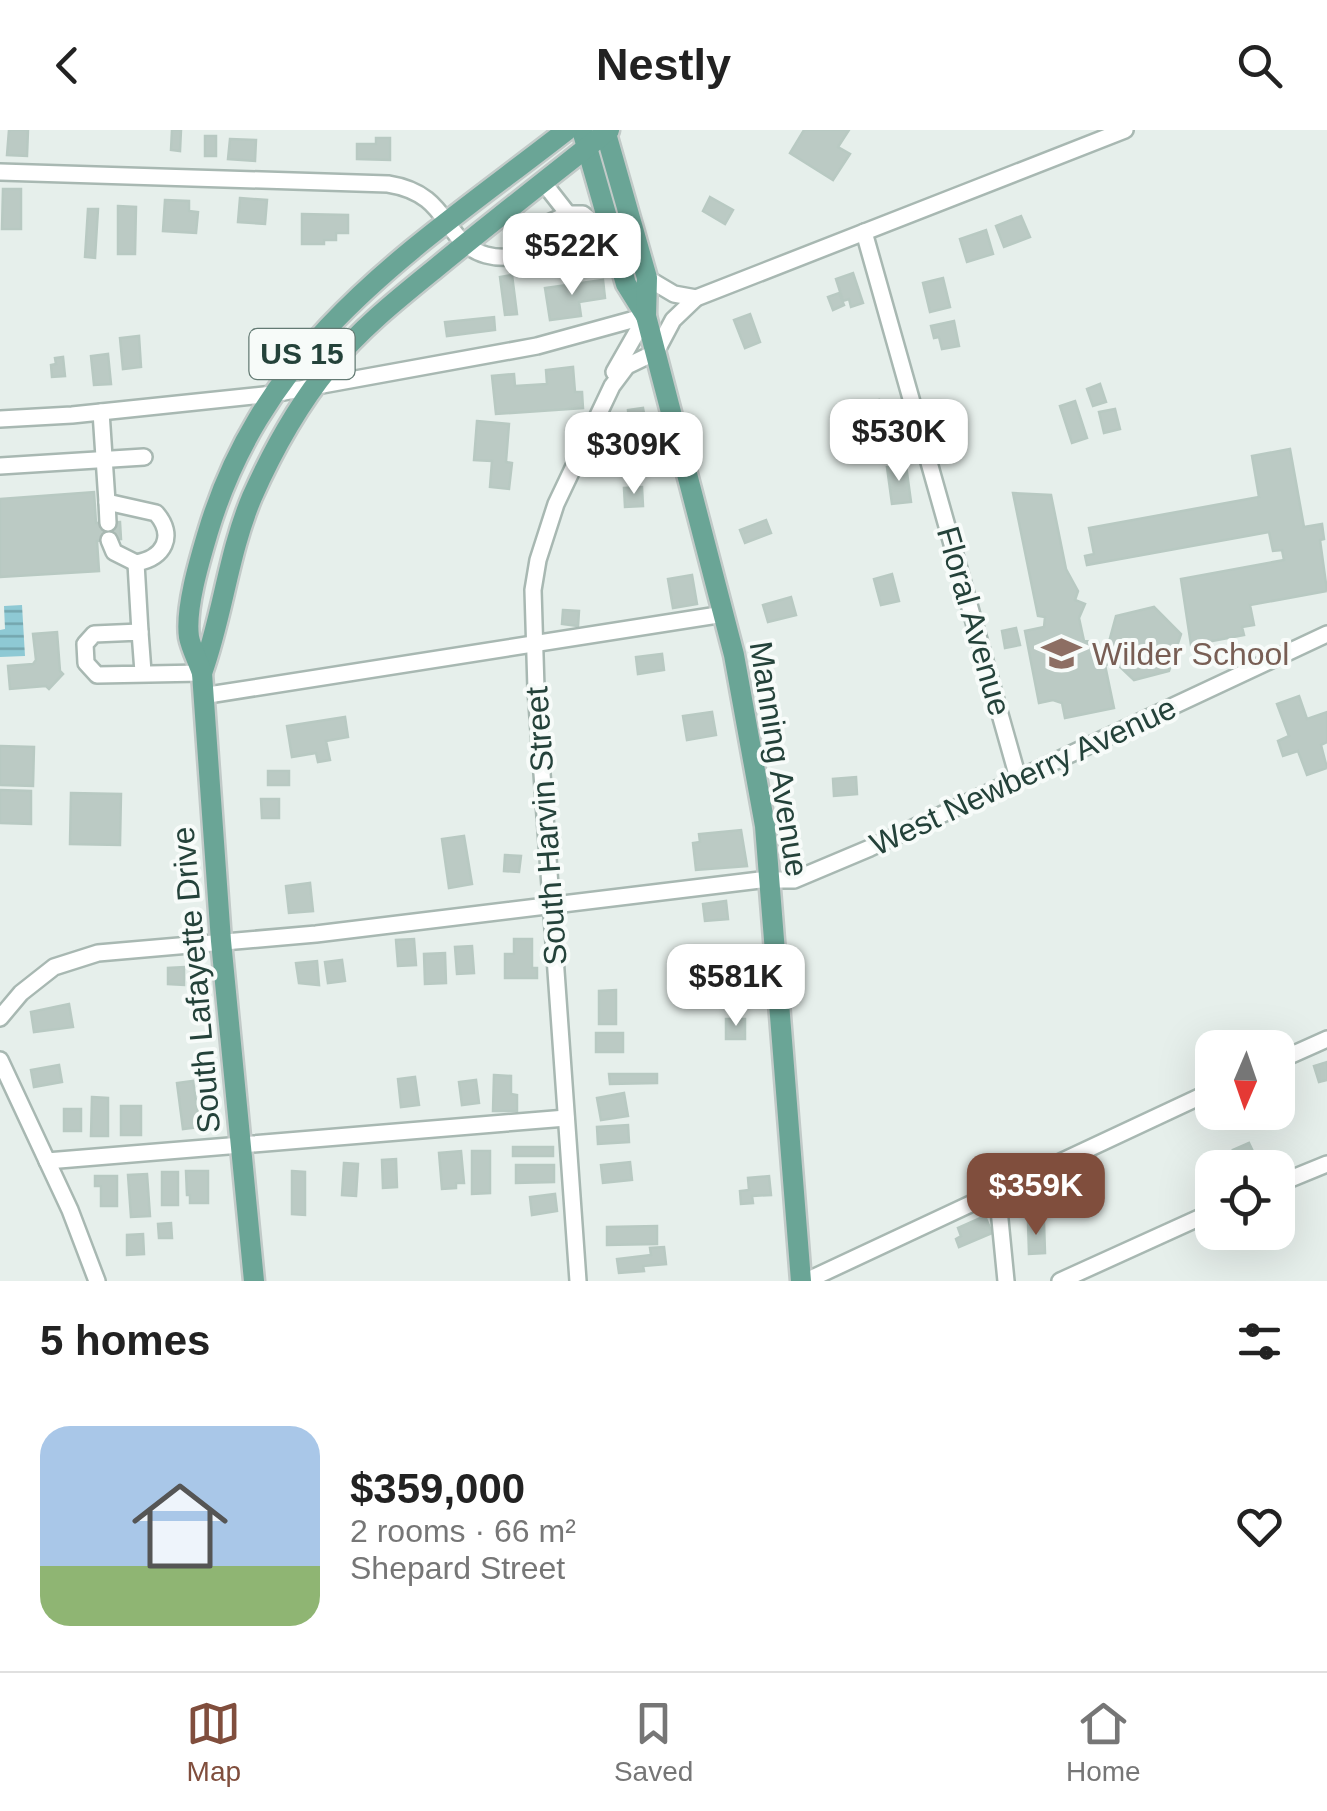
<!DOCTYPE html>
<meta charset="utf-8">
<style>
body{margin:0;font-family:Arial,sans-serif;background:#f6f6f6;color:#222;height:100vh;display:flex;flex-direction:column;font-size:38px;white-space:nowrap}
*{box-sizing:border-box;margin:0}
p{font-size:32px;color:#767676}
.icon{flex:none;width:55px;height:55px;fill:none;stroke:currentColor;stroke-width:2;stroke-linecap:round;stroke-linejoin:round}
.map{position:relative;height:1151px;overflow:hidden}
.sheet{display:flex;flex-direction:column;background:#fff;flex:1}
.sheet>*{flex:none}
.needle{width:65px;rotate:182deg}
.fabs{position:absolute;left:1195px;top:900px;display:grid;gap:20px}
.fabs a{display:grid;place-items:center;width:100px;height:100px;border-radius:20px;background:#fff;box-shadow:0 10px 40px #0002;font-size:50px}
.price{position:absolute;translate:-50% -85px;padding:0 22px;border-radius:20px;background:#fff;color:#222;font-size:32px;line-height:65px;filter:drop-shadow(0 2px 5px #0008)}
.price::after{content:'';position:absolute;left:50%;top:60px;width:30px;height:22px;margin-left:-15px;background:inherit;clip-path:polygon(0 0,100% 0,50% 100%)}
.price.selected{background:#804e3d;color:#fff}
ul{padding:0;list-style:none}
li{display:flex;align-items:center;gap:30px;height:250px;padding:0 40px}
li span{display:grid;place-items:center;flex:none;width:280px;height:200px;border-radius:30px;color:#555}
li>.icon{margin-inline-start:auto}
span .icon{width:120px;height:120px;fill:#fffc;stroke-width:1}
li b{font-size:42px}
h2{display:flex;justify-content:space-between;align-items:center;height:120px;padding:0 40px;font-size:42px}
header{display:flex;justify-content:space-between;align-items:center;height:130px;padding:0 40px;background:#fff;font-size:45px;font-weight:600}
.dock{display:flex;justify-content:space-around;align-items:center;height:140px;border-top:2px solid #e0e0e0;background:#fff;font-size:28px;color:#767676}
.dock a{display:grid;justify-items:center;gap:5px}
.dock .selected{color:#804e3d}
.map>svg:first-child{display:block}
.water{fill:url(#water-rules)}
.building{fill:#bbcac4;stroke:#b8c9c2;stroke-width:2.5}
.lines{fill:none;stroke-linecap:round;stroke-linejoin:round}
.minor-tunnel{stroke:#bfccc8;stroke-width:15;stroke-dasharray:15 8;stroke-linecap:butt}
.minor-casing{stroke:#a8b8b2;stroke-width:20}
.major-casing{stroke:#c2cac8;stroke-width:25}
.minor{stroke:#fff;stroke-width:15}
.major{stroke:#6aa596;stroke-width:20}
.labels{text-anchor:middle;stroke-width:8;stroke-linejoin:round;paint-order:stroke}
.shield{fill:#f7fbf9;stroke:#637a73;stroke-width:2.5}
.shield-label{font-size:30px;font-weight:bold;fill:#24423a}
.street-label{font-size:32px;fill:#24423a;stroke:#f7fbf9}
.education-label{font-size:32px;fill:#785e54;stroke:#f7fbf9;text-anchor:start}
</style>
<header><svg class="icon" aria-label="back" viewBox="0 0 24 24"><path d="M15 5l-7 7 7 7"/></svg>Nestly<svg class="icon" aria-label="search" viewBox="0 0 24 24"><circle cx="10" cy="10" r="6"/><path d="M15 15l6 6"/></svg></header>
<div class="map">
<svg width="1327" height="1151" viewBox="0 0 1327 1151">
<defs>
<pattern id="water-rules" width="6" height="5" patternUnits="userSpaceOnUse" patternTransform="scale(2.5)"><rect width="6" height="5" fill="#8ec9d4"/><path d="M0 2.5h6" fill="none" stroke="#74a5ad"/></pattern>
</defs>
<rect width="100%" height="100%" fill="#e6efeb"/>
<path class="water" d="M22,475L25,526L0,527V500L5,499L4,476Z"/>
<g class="building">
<path d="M9,0H28L27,26L7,25Z"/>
<path d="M172,0H181L180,21L171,20Z"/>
<path d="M804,0H849L838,17L850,24L833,50L790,23Z"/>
<rect x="205" y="6" width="11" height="20"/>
<path d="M376,8H390V30L357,29V14H376Z"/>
<path d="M230,9L256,10L255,31L228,29Z"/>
<path d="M3,59H21V99H2Z"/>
<path d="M710,67L733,80L725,94L703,81Z"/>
<path d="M240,68L267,70L265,94L238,92Z"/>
<path d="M165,70L189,71V81L198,82L196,103L163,101Z"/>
<path d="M118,76L136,77L135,124H118Z"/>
<path d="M88,79H98L95,128L85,127Z"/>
<path d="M302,84L348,85V103H336V110H324V114H302Z"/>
<path d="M1021,86L1030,107L1004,117L996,96Z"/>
<path d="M578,87L586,124L567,128L559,91Z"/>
<path d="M986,100L993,124L967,132L960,109Z"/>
<path d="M853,143L863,173L851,177L849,169L843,171L836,149Z"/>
<path d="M512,145L517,184L505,185L500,147Z"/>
<path d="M943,148L950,177L930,182L923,153Z"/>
<path d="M603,150L605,168L579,172L581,186L550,190L545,158Z"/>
<path d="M839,163L844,175L833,180L828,167Z"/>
<path d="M750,184L760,212L745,218L734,190Z"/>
<path d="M494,187L495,200L447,206L445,192Z"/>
<path d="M954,191L959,216L942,219L939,207L934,208L931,196Z"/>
<path d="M139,206L141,237L123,239L120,208Z"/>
<path d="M108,224L111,254L94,255L91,226Z"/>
<path d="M63,227L65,246L52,247L51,235L56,234L55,228Z"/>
<path d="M573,237L575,262H582L583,278L496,284L492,246L514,244L515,256L547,254L546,240Z"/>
<path d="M1100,254L1106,272L1093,276L1087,259Z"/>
<path d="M879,270L883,297L867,300L864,281L870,280L869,272Z"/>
<path d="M1075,271L1087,308L1072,313L1060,276Z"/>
<path d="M643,278L645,289L629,292L628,280Z"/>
<path d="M1115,279L1120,299L1104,303L1099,282Z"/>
<path d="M477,291L509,294L506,332L512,333L509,359L490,357L492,331L474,330Z"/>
<path d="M646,292L649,322L629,324L626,294Z"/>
<path d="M1290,319L1304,397L1322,394L1324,409L1320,410L1327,461L1250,475L1254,495L1242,497L1244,505L1191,515L1181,449L1284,430L1282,420L1273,421L1269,402L1087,435L1085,426L1094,424L1089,398L1259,367L1252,326Z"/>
<path d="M906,335L911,372L892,374L887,337Z"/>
<path d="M642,357L643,376L625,377L624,358Z"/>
<path d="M94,362L96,393L120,392L121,409L97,411L99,441L0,447V369Z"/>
<path d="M1013,363L1051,365L1066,439L1078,461L1075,470L1085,474L1079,488L1084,511L1098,512L1101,529L1110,526L1106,523L1116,486L1154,477L1181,504L1169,541L1134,550L1115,532L1105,535L1114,578L1065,588L1062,573L1053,570L1039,573L1025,501L1044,497L1045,487L1038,486Z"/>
<path d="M766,390L771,403L745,413L740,400Z"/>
<path d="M892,444L899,471L881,475L874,449Z"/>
<path d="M692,445L697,474L673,478L668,449Z"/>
<path d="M791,467L796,485L768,492L763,475Z"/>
<path d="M563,480L579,481L578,496L562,494Z"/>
<path d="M1016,498L1020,515L1005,518L1002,501Z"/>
<path d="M57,502L60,541L63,544L49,559L46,556L10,559L8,536L33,534L36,530L33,504Z"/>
<path d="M662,524L664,540L638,544L636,527Z"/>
<path d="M1299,566L1307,589L1327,582V612L1321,615L1327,638L1307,645L1298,621L1283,626L1278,611L1289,606L1277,574Z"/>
<path d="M712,582L716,605L687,610L683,586Z"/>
<path d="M345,587L348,607L326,611L330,630L318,632L316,623L292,627L287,596Z"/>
<path d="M0,616L34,617L33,656L0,655Z"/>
<rect x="268" y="641" width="21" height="14"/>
<path d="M856,647L857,664L834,666L833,649Z"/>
<path d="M0,660L31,661V694L0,693Z"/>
<path d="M71,663L121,664L120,715L70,714Z"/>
<path d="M261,669H279V688H262Z"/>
<path d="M741,700L747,736L696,740L693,713L700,712L699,704Z"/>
<path d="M464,706L472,754L449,758L442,709Z"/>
<path d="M505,725L521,726L519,742L504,741Z"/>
<path d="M310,753L313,781L289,783L286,756Z"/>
<path d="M726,771L728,789L705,791L703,774Z"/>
<path d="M414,809L416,835L398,836L396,810Z"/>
<path d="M514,809H532V838H537V848H505V824H514Z"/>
<path d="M472,816L474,843L457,844L455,817Z"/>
<path d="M445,823L446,853L425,854L424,824Z"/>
<path d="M342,830L345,851L328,853L325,832Z"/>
<path d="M317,831L319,855L299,853L296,833Z"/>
<path d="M184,837V855L168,854V838Z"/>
<path d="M616,860V894H599V861Z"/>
<path d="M69,874L73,897L34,902L31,882Z"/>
<rect x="726" y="889" width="19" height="20"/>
<rect x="596" y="903" width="27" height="19"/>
<path d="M1327,932V950L1319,952L1314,936Z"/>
<path d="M59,935L62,952L34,957L31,940Z"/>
<path d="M609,944H657V953L610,954Z"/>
<path d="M494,945L511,946V964L517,965V981H493Z"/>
<path d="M415,947L419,975L401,977L398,949Z"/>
<path d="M476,950L479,973L462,975L459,952Z"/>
<path d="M193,951L200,997L183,999L177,953Z"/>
<path d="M624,963L628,986L601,990L597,968Z"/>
<path d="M92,967L108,968V1006H91Z"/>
<rect x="121" y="976" width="20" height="29"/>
<rect x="64" y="979" width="17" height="22"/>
<path d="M1251,982H1276L1278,990L1255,997Z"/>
<path d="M628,995L629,1012L598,1014L597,997Z"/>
<path d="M1249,1013L1257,1030L1241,1038L1233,1020Z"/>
<rect x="513" y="1017" width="40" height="9"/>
<path d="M461,1021L464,1053H456V1058L442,1059L439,1023Z"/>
<path d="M472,1021H490V1063L472,1064Z"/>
<path d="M396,1029L397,1057L383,1058L382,1030Z"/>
<path d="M630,1032L632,1050L603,1053L601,1035Z"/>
<path d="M344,1033L358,1034L356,1066L342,1065Z"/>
<path d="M516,1035H554V1052L516,1053Z"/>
<path d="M186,1041H208V1073H190V1065H187Z"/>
<path d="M292,1041L305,1042V1085L292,1084Z"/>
<rect x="162" y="1042" width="16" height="33"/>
<path d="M147,1044L150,1086L131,1087L128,1045Z"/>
<path d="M95,1046H117V1076H101V1056H95Z"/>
<path d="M769,1046L771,1065L752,1066L753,1073L741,1074L740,1061L749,1060L748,1048Z"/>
<path d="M555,1064L557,1081L532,1085L530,1067Z"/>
<path d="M985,1086L992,1103L959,1117L956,1109L961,1106L958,1098Z"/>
<path d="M1028,1092H1044L1045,1123L1029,1124Z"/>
<path d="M171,1093L172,1108H159L158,1094Z"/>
<path d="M657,1096V1114L607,1115V1097Z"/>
<path d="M143,1104L144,1124L127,1125V1105Z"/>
<path d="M664,1117L666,1134L643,1136L644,1141L619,1143L617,1129L651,1125L650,1118Z"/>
</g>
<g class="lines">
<path class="minor-tunnel" d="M562,104L581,101"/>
<defs>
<g id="minor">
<path d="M0,42L388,54C452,64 441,112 486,125C511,132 540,121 565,118"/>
<path d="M543,52L568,84L548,93L546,98L552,119"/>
<path d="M568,84H583L588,88L595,111"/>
<path d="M864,102L1018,648"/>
<path d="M584,114L595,111L603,115L608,138L620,135"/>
<path d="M647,148L674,164L696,168"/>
<path d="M614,242L646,186"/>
<path d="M101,282L107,372L156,383C176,406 164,428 136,433L140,502"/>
<path d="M0,289L72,285L273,264L537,216L646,186"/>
<path d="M0,336L144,327"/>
<path d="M107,372L108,393"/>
<path d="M109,410L114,422L136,433"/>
<path d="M143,542L140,502L94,504L85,514L86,533L97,545L202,543"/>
<path d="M202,566L724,484"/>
<path d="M0,888L21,863L54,837L98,823L316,804L760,750H794L870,718L1327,504"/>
<path d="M0,930L70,1080L97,1151"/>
<path d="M1278,931L1327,909"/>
<path d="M47,1031L566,988"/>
<path d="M1278,1054L1327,1034"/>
<path d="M997,1059L1006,1151"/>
<path d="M578,1151L536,559L533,460L538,430L556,374L612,256L627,236L656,222L673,190L696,168L1125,0"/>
<path d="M806,1151L1212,961"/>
<path d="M1060,1151L1212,1082"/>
</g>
<g id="major">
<path d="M582,0L626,154L646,186"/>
<path d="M605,0L647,148L646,186L734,525L765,696L801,1151"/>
<path d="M202,543C223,485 228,424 252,367C272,322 298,275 330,236C360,199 399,168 436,138C493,91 551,46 609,0"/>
<path d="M254,1151L221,811L202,543C198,531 191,518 189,507C185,478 200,429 208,402C266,208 417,117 567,0"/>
</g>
</defs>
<use href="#minor" class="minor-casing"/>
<use href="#major" class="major-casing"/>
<use href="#minor" class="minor"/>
<use href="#major" class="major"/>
</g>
<defs>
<symbol id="school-bare" viewBox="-9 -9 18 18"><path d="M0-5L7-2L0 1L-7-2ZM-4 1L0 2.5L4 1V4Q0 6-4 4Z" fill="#8d6e63" stroke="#f7fbf9" stroke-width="2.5" paint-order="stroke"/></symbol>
</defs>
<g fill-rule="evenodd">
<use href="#school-bare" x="1034" y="496" width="55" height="55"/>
</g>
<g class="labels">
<rect class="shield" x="249.5" y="199" width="105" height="50" rx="8"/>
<g class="shield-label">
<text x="302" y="234">US 15</text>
</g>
<g class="street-label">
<text transform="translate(974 491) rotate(74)" y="11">Floral Avenue</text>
<text transform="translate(779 629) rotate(81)" y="11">Manning Avenue</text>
<text transform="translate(1023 646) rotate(-25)" y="11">West Newberry Avenue</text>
<text transform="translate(546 696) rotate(-94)" y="11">South Harvin Street</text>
<text transform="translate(196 850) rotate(-95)" y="11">South Lafayette Drive</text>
</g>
<g class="education-label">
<text x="1092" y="535">Wilder School</text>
</g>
</g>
</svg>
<div class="fabs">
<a><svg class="needle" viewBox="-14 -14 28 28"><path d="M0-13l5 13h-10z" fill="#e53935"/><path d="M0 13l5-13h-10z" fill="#767676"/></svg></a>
<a><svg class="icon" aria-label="locate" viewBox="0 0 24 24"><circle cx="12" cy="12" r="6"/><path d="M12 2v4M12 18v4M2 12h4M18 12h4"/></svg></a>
</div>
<b class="price" style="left:572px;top:168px">$522K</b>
<b class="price" style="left:899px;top:354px">$530K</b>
<b class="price" style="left:634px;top:367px">$309K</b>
<b class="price" style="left:736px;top:899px">$581K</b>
<b class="price selected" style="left:1036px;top:1108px">$359K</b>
</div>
<section class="sheet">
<h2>5 homes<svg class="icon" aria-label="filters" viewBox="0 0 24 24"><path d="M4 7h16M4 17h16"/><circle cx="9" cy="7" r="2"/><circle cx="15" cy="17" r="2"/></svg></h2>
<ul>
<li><span style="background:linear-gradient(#a9c7e8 70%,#8fb573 0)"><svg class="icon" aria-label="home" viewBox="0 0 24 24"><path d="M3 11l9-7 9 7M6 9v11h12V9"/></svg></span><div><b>$359,000</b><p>2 rooms · 66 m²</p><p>Shepard Street</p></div><svg class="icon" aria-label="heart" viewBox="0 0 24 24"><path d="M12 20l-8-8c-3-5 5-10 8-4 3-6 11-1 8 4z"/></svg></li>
</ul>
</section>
<nav class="dock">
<a class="selected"><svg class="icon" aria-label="map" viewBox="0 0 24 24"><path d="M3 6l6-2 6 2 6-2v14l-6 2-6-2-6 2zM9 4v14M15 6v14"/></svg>Map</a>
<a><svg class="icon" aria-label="saved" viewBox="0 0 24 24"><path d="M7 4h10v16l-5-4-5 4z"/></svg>Saved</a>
<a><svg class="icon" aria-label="home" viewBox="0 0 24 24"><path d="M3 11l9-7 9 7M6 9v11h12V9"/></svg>Home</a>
</nav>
